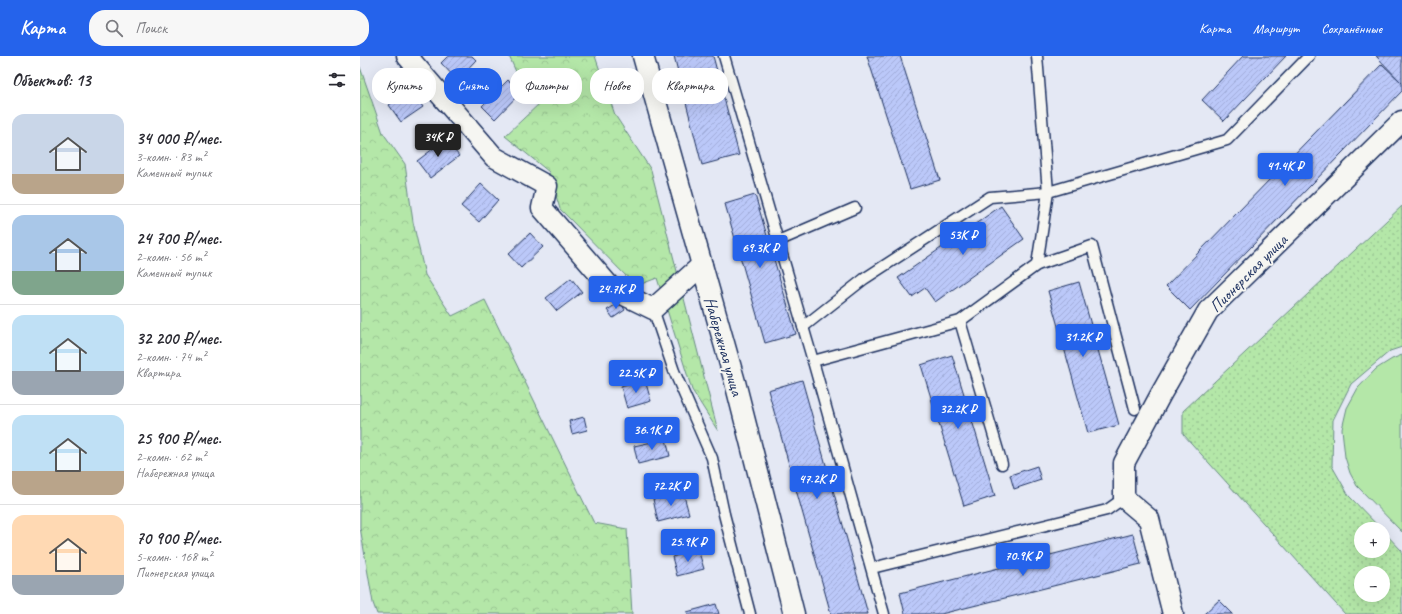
<!DOCTYPE html>
<html lang="ru">
<meta charset="utf-8">
<style>
body{margin:0;font-family:Caveat,sans-serif;background:#f7f7f7;color:#2b2b33;height:100vh;display:flex;flex-direction:column;font-size:15px;white-space:nowrap}
*{box-sizing:border-box;margin:0}
p{font-size:13px;color:#7c7c81}
.icon{flex:none;width:22px;height:22px;fill:none;stroke:currentColor;stroke-width:2;stroke-linecap:round;stroke-linejoin:round}
.map{position:relative;flex:1;overflow:hidden}
.sheet{display:flex;flex-direction:column;background:#fff;width:360px}
.sheet>*{flex:none}
.guide{position:absolute;left:12px;top:12px;width:380px;height:36px;display:flex;gap:8px}
.fabs{position:absolute;left:994px;top:466px;display:grid;gap:8px}
.fabs a{display:grid;place-items:center;width:36px;height:36px;border-radius:50%;background:#fff;box-shadow:0 4px 16px #0002;font-size:20px}
.price{position:absolute;translate:-50% -34px;padding:0 9px;border-radius:4px;background:#2563eb;color:#fff;font-size:13px;line-height:26px;filter:drop-shadow(0 1px 2px #0008)}
.price::after{content:'';position:absolute;left:50%;top:24px;width:12px;height:9px;margin-left:-6px;background:inherit;clip-path:polygon(0 0,100% 0,50% 100%)}
.price.selected{background:#222;color:#fff}
ul{padding:0;list-style:none}
li{display:flex;align-items:center;gap:12px;height:100px;padding:0 12px}
li+li{border-top:1px solid #e1e1e2}
li span{display:grid;place-items:center;flex:none;width:112px;height:80px;border-radius:12px;color:#555}
li>.icon{margin-inline-start:auto}
span .icon{width:48px;height:48px;fill:#fffc;stroke-width:1}
li b{font-size:17px}
h2{display:flex;justify-content:space-between;align-items:center;height:48px;padding:0 12px;font-size:17px}
.tag{padding:0 14px;border-radius:16px;background:#fff;box-shadow:0 4px 16px #0002;font-size:14px;line-height:36px}
.tag.selected{background:#2563eb;color:#fff}
header{display:flex;align-items:center;gap:24px;box-sizing:border-box;height:56px;padding:0 20px;background:#2563eb;color:#fff}
header strong{font-size:19px}
nav{display:flex;gap:22px;margin-inline-start:auto;font-size:14px}
.search{width:280px;height:36px;background:#f7f7f7;display:flex;align-items:center;gap:10px;box-sizing:border-box;padding:0 14px;border-radius:16px;color:#7c7c81;font-size:15px}
main{display:flex;flex:1;min-height:0}
.map>svg:first-child{display:block}
.grass{fill:url(#grass-dots);stroke:#688b83;fill-rule:evenodd}
.forest{fill:url(#forest-crowns);stroke:#688b83}
.park{fill:#b4e7a8;stroke:#688b83}
.building{fill:url(#building-hatch);stroke:#1b2f5e}
.lines{fill:none;stroke-linecap:round;stroke-linejoin:round}
.lane-casing{stroke:#1b2f5e;stroke-width:13}
.street-casing{stroke:#1b2f5e;stroke-width:23}
.lane{stroke:#f6f6f2;stroke-width:10}
.street{stroke:#f6f6f2;stroke-width:20}
.labels{text-anchor:middle;stroke-width:4;stroke-linejoin:round;paint-order:stroke}
.street-label{font-size:17px;fill:#1b2f5e;stroke:#f6f6f2}
</style>
<header>
<strong>Карта</strong>
<div class="search"><svg class="icon" aria-label="search" viewBox="0 0 24 24"><circle cx="10" cy="10" r="6"/><path d="M15 15l6 6"/></svg>Поиск</div>
<nav><a>Карта</a><a>Маршрут</a><a>Сохранённые</a></nav>
</header>
<main>
<section class="sheet">
<h2>Объектов: 13<svg class="icon" aria-label="filters" viewBox="0 0 24 24"><path d="M4 7h16M4 17h16"/><circle cx="9" cy="7" r="2"/><circle cx="15" cy="17" r="2"/></svg></h2>
<ul>
<li><span style="background:linear-gradient(#c9d6e8 75%,#b9a48a 0)"><svg class="icon" aria-label="home" viewBox="0 0 24 24"><path d="M3 11l9-7 9 7M6 9v11h12V9"/></svg></span><div><b>34 000 ₽/мес.</b><p>3-комн. · 83 m²</p><p>Каменный тупик</p></div></li>
<li><span style="background:linear-gradient(#a9c7e8 70%,#7fa58c 0)"><svg class="icon" aria-label="home" viewBox="0 0 24 24"><path d="M3 11l9-7 9 7M6 9v11h12V9"/></svg></span><div><b>24 700 ₽/мес.</b><p>2-комн. · 56 m²</p><p>Каменный тупик</p></div></li>
<li><span style="background:linear-gradient(#bfe0f5 70%,#9aa5b1 0)"><svg class="icon" aria-label="home" viewBox="0 0 24 24"><path d="M3 11l9-7 9 7M6 9v11h12V9"/></svg></span><div><b>32 200 ₽/мес.</b><p>2-комн. · 74 m²</p><p>Квартира</p></div></li>
<li><span style="background:linear-gradient(#bfe0f5 70%,#b9a48a 0)"><svg class="icon" aria-label="home" viewBox="0 0 24 24"><path d="M3 11l9-7 9 7M6 9v11h12V9"/></svg></span><div><b>25 900 ₽/мес.</b><p>2-комн. · 62 m²</p><p>Набережная улица</p></div></li>
<li><span style="background:linear-gradient(#ffd9b3 75%,#9aa5b1 0)"><svg class="icon" aria-label="home" viewBox="0 0 24 24"><path d="M3 11l9-7 9 7M6 9v11h12V9"/></svg></span><div><b>70 900 ₽/мес.</b><p>5-комн. · 168 m²</p><p>Пионерская улица</p></div></li>
</ul>
</section>
<div class="map">
<svg width="1042" height="558" viewBox="0 0 1042 558">
<defs>
<pattern id="grass-dots" width="8" height="8" patternUnits="userSpaceOnUse"><rect width="8" height="8" fill="#b4e7a8"/><path d="M2 2h.1M6 6h.1" fill="none" stroke="#9ac693" stroke-width="1.8" stroke-linecap="round"/></pattern>
<pattern id="forest-crowns" width="20" height="18" patternUnits="userSpaceOnUse"><rect width="20" height="18" fill="#b4e7a8"/><path d="M2 6a3 3 0 1 1 6 0M12 15a3 3 0 1 1 6 0" fill="none" stroke="#9ac693"/></pattern>
<pattern id="building-hatch" width="6" height="6" patternUnits="userSpaceOnUse"><rect width="6" height="6" fill="#bbc8f9"/><path d="M-1 1l2-2M0 6l6-6M5 7l2-2" fill="none" stroke="#a0acd8"/></pattern>
</defs>
<rect width="100%" height="100%" fill="#e4e8f4"/>
<filter id="ink" filterUnits="userSpaceOnUse"><feTurbulence type="fractalNoise" baseFrequency=".025" numOctaves="2"/><feDisplacementMap in="SourceGraphic" scale="8" xChannelSelector="R" yChannelSelector="G"/><feConvolveMatrix kernelMatrix="1 2 1 2 8 2 1 2 1" color-interpolation-filters="sRGB"/></filter>
<g filter="url(#ink)">
<path class="grass" d="M1042,150V291L1030,295L991,328L973,364L972,410L989,440L1021,473H1001V495H1023V475L1042,495V558H985L823,378V355ZM1001,517H1023V539H1001Z"/>
<g class="forest">
<path d="M149,0H235L255,59L291,114L358,375L332,334L297,222L276,230L200,153L189,116L145,80L181,46L157,18Z"/>
<path d="M0,11L23,77L45,108L53,166L65,219L92,260L125,244L234,467L267,473L272,558H17L13,547L0,471Z"/>
</g>
<path class="park" d="M1042,299V476L997,430L990,417L985,401L982,373L987,352L998,332L1016,313L1032,303Z"/>
<g class="building">
<path d="M88,0H112L116,4L97,24L81,7Z"/>
<path d="M314,0H353L379,99L342,109Z"/>
<path d="M507,0H540L580,124L550,133Z"/>
<path d="M883,0H926L864,65L842,44Z"/>
<path d="M1016,0H1042V27Z"/>
<path d="M1022,8L1042,27V35L830,254L806,230Z"/>
<path d="M148,24L161,36L135,63L122,50Z"/>
<path d="M50,33L63,51L41,66L29,49Z"/>
<path d="M86,83L99,100L70,122L57,105Z"/>
<path d="M121,128L138,144L119,166L101,150Z"/>
<path d="M395,139L436,278L405,287L365,148Z"/>
<path d="M641,150L664,183L575,246L565,232L552,241L538,222Z"/>
<path d="M170,177L183,191L161,212L148,198Z"/>
<path d="M211,222L222,236L197,255L186,242Z"/>
<path d="M719,226L759,369L728,377L688,235Z"/>
<path d="M260,246L265,254L253,262L247,254Z"/>
<path d="M592,299L635,440L604,450L561,309Z"/>
<path d="M285,324L291,345L267,352L261,331Z"/>
<path d="M442,324L508,558H471L408,334Z"/>
<path d="M224,361L227,374L212,378L209,365Z"/>
<path d="M306,383L310,400L278,408L274,390Z"/>
<path d="M677,410L681,424L654,433L650,419Z"/>
<path d="M323,436L329,458L298,466L293,443Z"/>
<path d="M773,478L781,508L581,558H545L540,537Z"/>
<path d="M338,493L344,513L317,520L312,501Z"/>
<path d="M859,544L873,558H844Z"/>
<path d="M356,548L359,558H328L327,556Z"/>
</g>
<g class="lines">
<defs>
<g id="lane">
<path d="M364,0L453,305L524,558"/>
<path d="M677,0L688,136L677,209"/>
<path d="M418,185L495,152"/>
<path d="M293,253L314,315L352,402L364,458L390,558"/>
<path d="M600,265L642,408"/>
<path d="M443,271L504,223L630,141L688,136L867,84L949,0"/>
<path d="M453,305L600,265L677,209L732,190L775,353"/>
<path d="M512,512L747,454L764,442"/>
</g>
<g id="street">
<path d="M47,0L134,101L187,130L182,152L252,233L293,253L342,209"/>
<path d="M283,0L375,326L434,558"/>
<path d="M813,558L789,463L764,442V407L801,338L848,255L1042,65"/>
</g>
</defs>
<use href="#lane" class="lane-casing"/>
<use href="#street" class="street-casing"/>
<use href="#lane" class="lane"/>
<use href="#street" class="street"/>
</g>
</g>
<g class="labels">
<g class="street-label">
<text transform="translate(888 217) rotate(-45)" y="6">Пионерская улица</text>
<text transform="translate(364 290) rotate(74)" y="6">Набережная улица</text>
</g>
</g>
</svg>
<div class="fabs">
<a>+</a>
<a>−</a>
</div>
<b class="price selected" style="left:78px;top:102px">34K ₽</b>
<b class="price" style="left:925px;top:131px">41.4K ₽</b>
<b class="price" style="left:603px;top:200px">53K ₽</b>
<b class="price" style="left:400px;top:213px">69.3K ₽</b>
<b class="price" style="left:256px;top:254px">24.7K ₽</b>
<b class="price" style="left:723px;top:302px">31.2K ₽</b>
<b class="price" style="left:276px;top:338px">22.5K ₽</b>
<b class="price" style="left:598px;top:374px">32.2K ₽</b>
<b class="price" style="left:292px;top:395px">36.1K ₽</b>
<b class="price" style="left:457px;top:444px">47.2K ₽</b>
<b class="price" style="left:311px;top:451px">72.2K ₽</b>
<b class="price" style="left:328px;top:507px">25.9K ₽</b>
<b class="price" style="left:663px;top:521px">70.9K ₽</b>
<div class="guide">
<a class="tag">Купить</a>
<a class="tag selected">Снять</a>
<a class="tag">Фильтры</a>
<a class="tag">Новое</a>
<a class="tag">Квартира</a>
</div>
</div>
</main>
